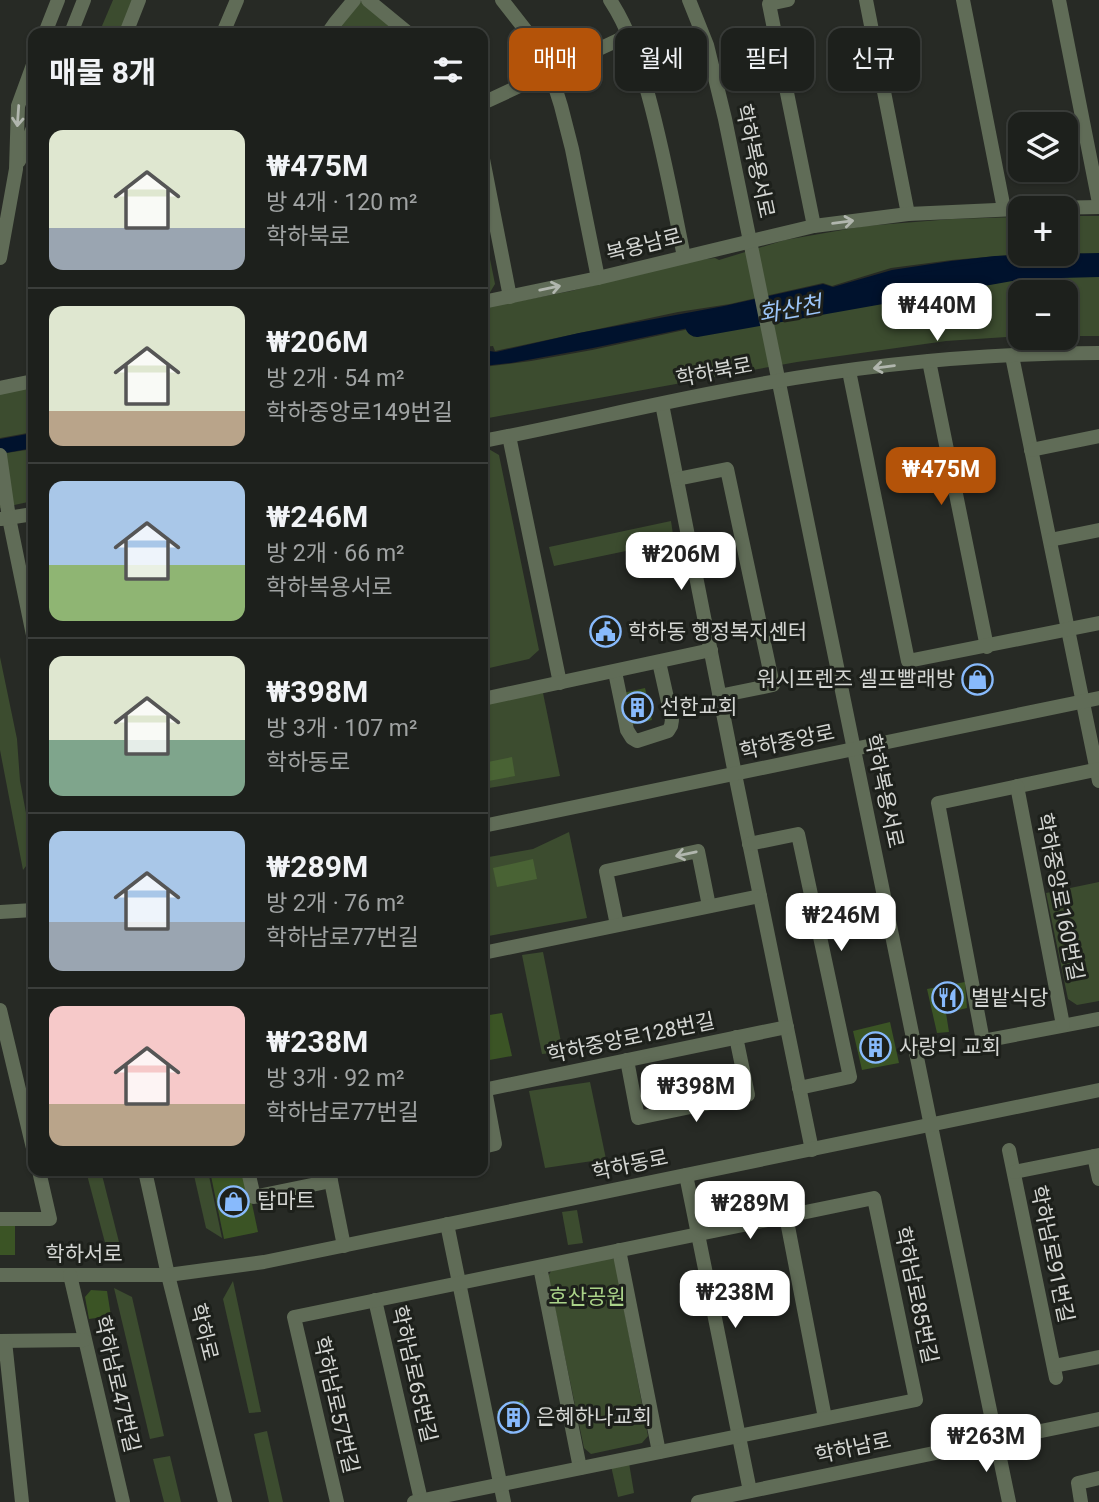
<!DOCTYPE html>
<html lang="ko">
<meta charset="utf-8">
<style>
body{margin:0;font-family:Roboto,"Noto Sans KR",sans-serif;background:#2a2d29;color:#f1f3f6;height:100vh;display:flex;flex-direction:column;font-size:26px;white-space:nowrap}
*{box-sizing:border-box;margin:0}
p{font-size:23px;color:#a0a3a3}
.icon{flex:none;width:38px;height:38px;fill:none;stroke:currentColor;stroke-width:2;stroke-linecap:round;stroke-linejoin:round}
.map{position:relative;flex:1;overflow:hidden}
.sheet{position:absolute;left:28px;top:28px;width:460px;height:1148px;display:flex;flex-direction:column;background:#1d201c;border-radius:14px;box-shadow:0 2px 5px #0004,0 0 0 2px #3b3e3b}
.sheet>*{flex:none}
.hud{position:absolute;left:509px;top:28px;width:485px;height:63px;display:flex;gap:14px}
.controls{position:absolute;left:1008px;top:112px;display:grid;gap:14px}
.controls a{display:grid;place-items:center;width:70px;height:70px;border-radius:14px;background:#1d201c;box-shadow:0 2px 5px #0004,0 0 0 2px #3b3e3b;font-size:35px}
.price{position:absolute;translate:-50% -60px;padding:0 16px;border-radius:14px;background:#fff;color:#222;font-size:23px;line-height:46px;filter:drop-shadow(0 2px 4px #0008)}
.price::after{content:'';position:absolute;left:50%;top:42px;width:21px;height:16px;margin-left:-10px;background:inherit;clip-path:polygon(0 0,100% 0,50% 100%)}
.price.current{background:#b45309;color:#fff}
ul{padding:0;list-style:none}
li{display:flex;align-items:center;gap:21px;height:175px;padding:0 21px}
li+li{border-top:2px solid #3b3e3b}
li span{display:grid;place-items:center;flex:none;width:196px;height:140px;border-radius:14px;color:#555}
li>.icon{margin-inline-start:auto}
span .icon{width:84px;height:84px;fill:#fffc;stroke-width:1}
li b{font-size:30px}
h2{display:flex;justify-content:space-between;align-items:center;height:84px;padding:0 21px;font-size:30px}
.pill{padding:0 24px;border-radius:14px;background:#1d201c;box-shadow:0 2px 5px #0004,0 0 0 2px #3b3e3b;font-size:24px;line-height:63px}
.pill.current{background:#b45309;color:#fff}
.map>svg:first-child{display:block}
.green{fill:#3c4c2f}
.forest{fill:#496334}
.water{fill:#00122d}
.lines{fill:none;stroke-linecap:round;stroke-linejoin:round}
.river{stroke:#00122d;stroke-width:24}
.building{fill:#3b5425}
.minor{stroke:#606c57;stroke-width:14}
.oneway{stroke:#b1b6ae}
.labels{text-anchor:middle;stroke-width:6;stroke-linejoin:round;paint-order:stroke}
.street-label{font-size:21px;fill:#d4d6d3;stroke:#1d201b}
.poi-label{font-size:21px;fill:#d4d6d3;stroke:#1d201b;text-anchor:start}
.park-label{font-size:21px;fill:#aad389;stroke:#1d201b}
.water-label{font-size:23px;font-style:italic;fill:#9cc5f9;stroke:#1d201b}
</style>
<div class="map">
<svg width="1099" height="1502" viewBox="0 0 1099 1502">
<rect width="100%" height="100%" fill="#272a25"/>
<g class="green">
<path d="M113,0H134L120,33H99Z"/>
<path d="M366,1L403,33H334L357,2Z"/>
<path d="M1066,216H1099V254L1066,253Z"/>
<path d="M1020,217L1021,254L952,260L891,268L832,286L823,283L730,304L678,312L495,351L493,346L483,347V308L571,291L698,260L715,258L719,260L785,240L865,226L952,219Z"/>
<path d="M483,224L495,284L489,294L483,295Z"/>
<path d="M1020,267L1058,270L1089,269L1099,270V336H1066V292H1020V336L946,341L797,362L483,419V367L531,361L592,350L790,307L989,274Z"/>
<path d="M33,387V432L0,438V392Z"/>
<path d="M487,448L499,455L539,650L529,659L485,669V675H483V449Z"/>
<path d="M33,449V501L0,508V454Z"/>
<path d="M671,521L674,541L554,566L549,547Z"/>
<path d="M0,657L17,739L20,781L33,850V857L23,870L0,750Z"/>
<path d="M543,693L560,776L483,789V702Z"/>
<path d="M569,832L587,918L483,937V858L533,849Z"/>
<path d="M1099,882V1001L1077,1005L1068,999L1046,893Z"/>
<path d="M543,952L563,1052L542,1054L522,955Z"/>
<path d="M590,1082L606,1159L545,1168L529,1091Z"/>
<path d="M86,1171H101L119,1242L108,1254Z"/>
<path d="M193,1171H208L222,1238L206,1228Z"/>
<path d="M577,1210L583,1243L568,1245L562,1212Z"/>
<path d="M607,1255L615,1260L648,1436L642,1443L591,1454L584,1448L548,1276L555,1265Z"/>
<path d="M233,1281L261,1412L249,1413L223,1299Z"/>
<path d="M114,1288L132,1297L164,1436L150,1439Z"/>
<path d="M267,1431L283,1502H269L254,1434Z"/>
<path d="M170,1456L181,1502H164L153,1459Z"/>
<path d="M629,1463L634,1493L618,1497L611,1466Z"/>
</g>
<g class="forest">
<path d="M512,757L515,776L483,782V763Z"/>
<path d="M533,859L537,879L497,887L493,868Z"/>
</g>
<g class="water">
<path d="M1066,253L1099,255V269L1019,266L990,273L788,307L593,348L511,363L483,366V350L496,352L579,333L724,306L823,284L833,287L892,270L951,261L995,256Z"/>
<path d="M33,433V448L0,454V439Z"/>
</g>
<g class="lines">
<path class="river" d="M697,325L1022,267L1099,265"/>
</g>
<g class="building">
<path d="M645,688L652,720L630,725L623,693Z"/>
<path d="M965,982L967,1008L946,1013L949,1032L937,1033L927,989Z"/>
<path d="M502,1013L512,1056L484,1061L483,1016Z"/>
<path d="M890,1022L899,1063L862,1070L853,1031Z"/>
<path d="M210,1171H245L258,1232L224,1239Z"/>
<path d="M0,1225L15,1226V1255H0Z"/>
<path d="M91,1290L107,1291L111,1316L89,1319L85,1297Z"/>
<path d="M523,1400L528,1423L501,1428L497,1411L505,1409L504,1404Z"/>
</g>
<g class="lines">
<g class="minor">
<path d="M368,0L408,33"/>
<path d="M502,0L531,37L550,71L561,106L572,149L598,278"/>
<path d="M610,0C629,29 639,61 648,94C663,148 673,202 684,257"/>
<path d="M689,0L707,45L725,119L931,1126L1009,1502"/>
<path d="M788,0L769,4L814,226"/>
<path d="M866,0L908,214"/>
<path d="M963,0L1004,209"/>
<path d="M1059,0L1099,203"/>
<path d="M45,33L58,0"/>
<path d="M71,33L84,0"/>
<path d="M126,33L139,0"/>
<path d="M223,33L237,0"/>
<path d="M328,33L335,23L354,0"/>
<path d="M483,103L629,35"/>
<path d="M483,159L510,297"/>
<path d="M19,161L33,128"/>
<path d="M1045,208L1099,207"/>
<path d="M0,258L16,169L18,106L33,65"/>
<path d="M483,302L598,278L814,226L908,214L1020,209"/>
<path d="M1012,356L1099,781"/>
<path d="M929,361L987,647"/>
<path d="M849,371L908,661L1099,623"/>
<path d="M0,388L33,381"/>
<path d="M662,404L735,774L812,1150"/>
<path d="M509,436L560,683"/>
<path d="M483,441C562,426 639,407 718,392C843,367 972,353 1099,353"/>
<path d="M1031,450L1099,436"/>
<path d="M0,455L9,518L33,635"/>
<path d="M677,479L727,469L773,685L719,696"/>
<path d="M1,519L33,514"/>
<path d="M1050,540L1099,530"/>
<path d="M615,672L627,730L632,738L637,741L668,731L671,726L672,720L659,662"/>
<path d="M483,699L711,650"/>
<path d="M1099,769L938,803L983,1041L1099,1019"/>
<path d="M1017,786L1063,1025"/>
<path d="M483,826L1099,698"/>
<path d="M749,844L798,834L850,1077L799,1088"/>
<path d="M0,912L33,910"/>
<path d="M617,925L606,871L698,851L709,906"/>
<path d="M483,953L760,896"/>
<path d="M0,1010L33,1148"/>
<path d="M627,1060L638,1118L748,1095L736,1037"/>
<path d="M483,1090L787,1027"/>
<path d="M483,1147L495,1144L485,1090"/>
<path d="M1009,1150L1056,1378"/>
<path d="M1094,1156L1099,1179"/>
<path d="M145,1171L168,1275L225,1502"/>
<path d="M248,1171L254,1197L331,1181"/>
<path d="M329,1171L344,1246"/>
<path d="M1014,1172L1099,1155"/>
<path d="M686,1175L750,1491"/>
<path d="M786,1216L825,1418"/>
<path d="M0,1219H50L39,1171"/>
<path d="M447,1224L504,1502"/>
<path d="M619,1250L659,1452"/>
<path d="M540,1267L580,1468"/>
<path d="M0,1275H168L264,1262L1099,1090"/>
<path d="M70,1275L123,1502"/>
<path d="M375,1300L421,1500"/>
<path d="M0,1341L84,1340"/>
<path d="M5,1341L22,1502"/>
<path d="M1054,1366L1099,1357"/>
<path d="M337,1502L294,1317L874,1198L916,1400L414,1502"/>
<path d="M698,1502L1099,1419"/>
<path d="M1081,1502L1078,1483L1099,1478"/>
</g>
</g>
<defs><path id="oneway-shaft" d="M-6 0H5M1.5-3L5.5 0L1.5 3" fill="none" stroke-width="1.6" stroke-linecap="round" stroke-linejoin="round" transform="scale(1.75)"/></defs>
<g class="oneway">
<use href="#oneway-shaft" transform="translate(18 116) rotate(94)"/>
<use href="#oneway-shaft" transform="translate(843 222) rotate(-7)"/>
<use href="#oneway-shaft" transform="translate(550 288) rotate(-12)"/>
<use href="#oneway-shaft" transform="translate(884 367) rotate(173)"/>
<use href="#oneway-shaft" transform="translate(686 854) rotate(168)"/>
</g>
<defs>
<symbol id="civic-ring" viewBox="-11 -11 22 22"><circle r="9.5" fill="#1d201b" stroke="#88bafc" stroke-width="1.5"/><path d="M-.6-6.5H3V-4.5H.6V-3L4-1V1h2V6H-6V1h2V-1L-.6-3ZM-1.2 2.5V6h2.4V2.5Z" fill="#88bafc"/></symbol>
<symbol id="shop-ring" viewBox="-11 -11 22 22"><circle r="9.5" fill="#1d201b" stroke="#88bafc" stroke-width="1.5"/><path d="M-5-2.5h2.3a2.7 3.5 0 0 1 5.4 0H5L5.5 6h-11ZM-1.5-2.5h3a1.5 2.3 0 0 0-3 0Z" fill="#88bafc"/></symbol>
<symbol id="building-ring" viewBox="-11 -11 22 22"><circle r="9.5" fill="#1d201b" stroke="#88bafc" stroke-width="1.5"/><path d="M-4-6H4V6H1V3H-1V6H-4ZM-2.5-4.3h1.7v1.8h-1.7ZM.8-4.3h1.7v1.8H.8ZM-2.5-1h1.7V.8h-1.7ZM.8-1h1.7V.8H.8Z" fill="#88bafc"/></symbol>
<symbol id="restaurant-ring" viewBox="-11 -11 22 22"><circle r="9.5" fill="#1d201b" stroke="#88bafc" stroke-width="1.5"/><path d="M-5-6h1v4h1v-4h1v4h1v-4h1v5L-1.5 .5V6h-2V.5L-5-1ZM5-6V6H3V1.5H1.5Q1.5-4 5-6Z" fill="#88bafc"/></symbol>
</defs>
<g fill-rule="evenodd">
<use href="#civic-ring" x="588" y="614" width="35" height="35"/>
<use href="#shop-ring" x="960" y="662" width="35" height="35"/>
<use href="#building-ring" x="620" y="690" width="35" height="35"/>
<use href="#restaurant-ring" x="930" y="980" width="35" height="35"/>
<use href="#building-ring" x="858" y="1030" width="35" height="35"/>
<use href="#shop-ring" x="216" y="1184" width="35" height="35"/>
<use href="#building-ring" x="496" y="1400" width="35" height="35"/>
</g>
<g class="labels">
<g class="street-label">
<text transform="translate(755 161) rotate(78)" y="7">학하복용서로</text>
<text transform="translate(644 245) rotate(-14)" y="7">복용남로</text>
<text transform="translate(714 372) rotate(-11)" y="7">학하북로</text>
<text transform="translate(787 742) rotate(-12)" y="7">학하중앙로</text>
<text transform="translate(884 791) rotate(78)" y="7">학하복용서로</text>
<text transform="translate(1060 897) rotate(79)" y="7">학하중앙로160번길</text>
<text transform="translate(631 1038) rotate(-12)" y="7">학하중앙로128번길</text>
<text transform="translate(630 1165) rotate(-12)" y="7">학하동로</text>
<text x="84" y="1261">학하서로</text>
<text transform="translate(1052 1254) rotate(78)" y="7">학하남로91번길</text>
<text transform="translate(916 1295) rotate(78)" y="7">학하남로85번길</text>
<text transform="translate(204 1332) rotate(76)" y="7">학하로</text>
<text transform="translate(414 1374) rotate(77)" y="7">학하남로65번길</text>
<text transform="translate(117 1384) rotate(77)" y="7">학하남로47번길</text>
<text transform="translate(336 1405) rotate(77)" y="7">학하남로57번길</text>
<text transform="translate(853 1448) rotate(-12)" y="7">학하남로</text>
</g>
<g class="poi-label">
<text x="628" y="639">학하동 행정복지센터</text>
<text x="955" y="686" text-anchor="end">워시프렌즈 셀프빨래방</text>
<text x="660" y="714">선한교회</text>
<text x="971" y="1005">별밭식당</text>
<text x="899" y="1054">사랑의 교회</text>
<text x="257" y="1208">탑마트</text>
<text x="536" y="1424">은혜하나교회</text>
</g>
<g class="park-label">
<text x="587" y="1304">호산공원</text>
</g>
<g class="water-label">
<text transform="translate(790 309) rotate(-10)" y="8">화산천</text>
</g>
</g>
</svg>
<div class="controls">
<a><svg class="icon" aria-label="layers" viewBox="0 0 24 24"><path d="M12 4l9 5-9 5-9-5zM3 14l9 5 9-5"/></svg></a>
<a>+</a>
<a>−</a>
</div>
<b class="price" style="left:937px;top:343px">₩440M</b>
<b class="price current" style="left:941px;top:507px">₩475M</b>
<b class="price" style="left:681px;top:592px">₩206M</b>
<b class="price" style="left:841px;top:953px">₩246M</b>
<b class="price" style="left:696px;top:1124px">₩398M</b>
<b class="price" style="left:750px;top:1241px">₩289M</b>
<b class="price" style="left:735px;top:1330px">₩238M</b>
<b class="price" style="left:986px;top:1474px">₩263M</b>
<div class="hud">
<a class="pill current">매매</a>
<a class="pill">월세</a>
<a class="pill">필터</a>
<a class="pill">신규</a>
</div>
<section class="sheet">
<h2>매물 8개<svg class="icon" aria-label="filters" viewBox="0 0 24 24"><path d="M4 7h16M4 17h16"/><circle cx="9" cy="7" r="2"/><circle cx="15" cy="17" r="2"/></svg></h2>
<ul>
<li><span style="background:linear-gradient(#dfe7d0 70%,#9aa5b1 0)"><svg class="icon" aria-label="home" viewBox="0 0 24 24"><path d="M3 11l9-7 9 7M6 9v11h12V9"/></svg></span><div><b>₩475M</b><p>방 4개 · 120 m²</p><p>학하북로</p></div></li>
<li><span style="background:linear-gradient(#dfe7d0 75%,#b9a48a 0)"><svg class="icon" aria-label="home" viewBox="0 0 24 24"><path d="M3 11l9-7 9 7M6 9v11h12V9"/></svg></span><div><b>₩206M</b><p>방 2개 · 54 m²</p><p>학하중앙로149번길</p></div></li>
<li><span style="background:linear-gradient(#a9c7e8 60%,#8fb573 0)"><svg class="icon" aria-label="home" viewBox="0 0 24 24"><path d="M3 11l9-7 9 7M6 9v11h12V9"/></svg></span><div><b>₩246M</b><p>방 2개 · 66 m²</p><p>학하복용서로</p></div></li>
<li><span style="background:linear-gradient(#dfe7d0 60%,#7fa58c 0)"><svg class="icon" aria-label="home" viewBox="0 0 24 24"><path d="M3 11l9-7 9 7M6 9v11h12V9"/></svg></span><div><b>₩398M</b><p>방 3개 · 107 m²</p><p>학하동로</p></div></li>
<li><span style="background:linear-gradient(#a9c7e8 65%,#9aa5b1 0)"><svg class="icon" aria-label="home" viewBox="0 0 24 24"><path d="M3 11l9-7 9 7M6 9v11h12V9"/></svg></span><div><b>₩289M</b><p>방 2개 · 76 m²</p><p>학하남로77번길</p></div></li>
<li><span style="background:linear-gradient(#f6c9c9 70%,#b9a48a 0)"><svg class="icon" aria-label="home" viewBox="0 0 24 24"><path d="M3 11l9-7 9 7M6 9v11h12V9"/></svg></span><div><b>₩238M</b><p>방 3개 · 92 m²</p><p>학하남로77번길</p></div></li>
</ul>
</section>
</div>
